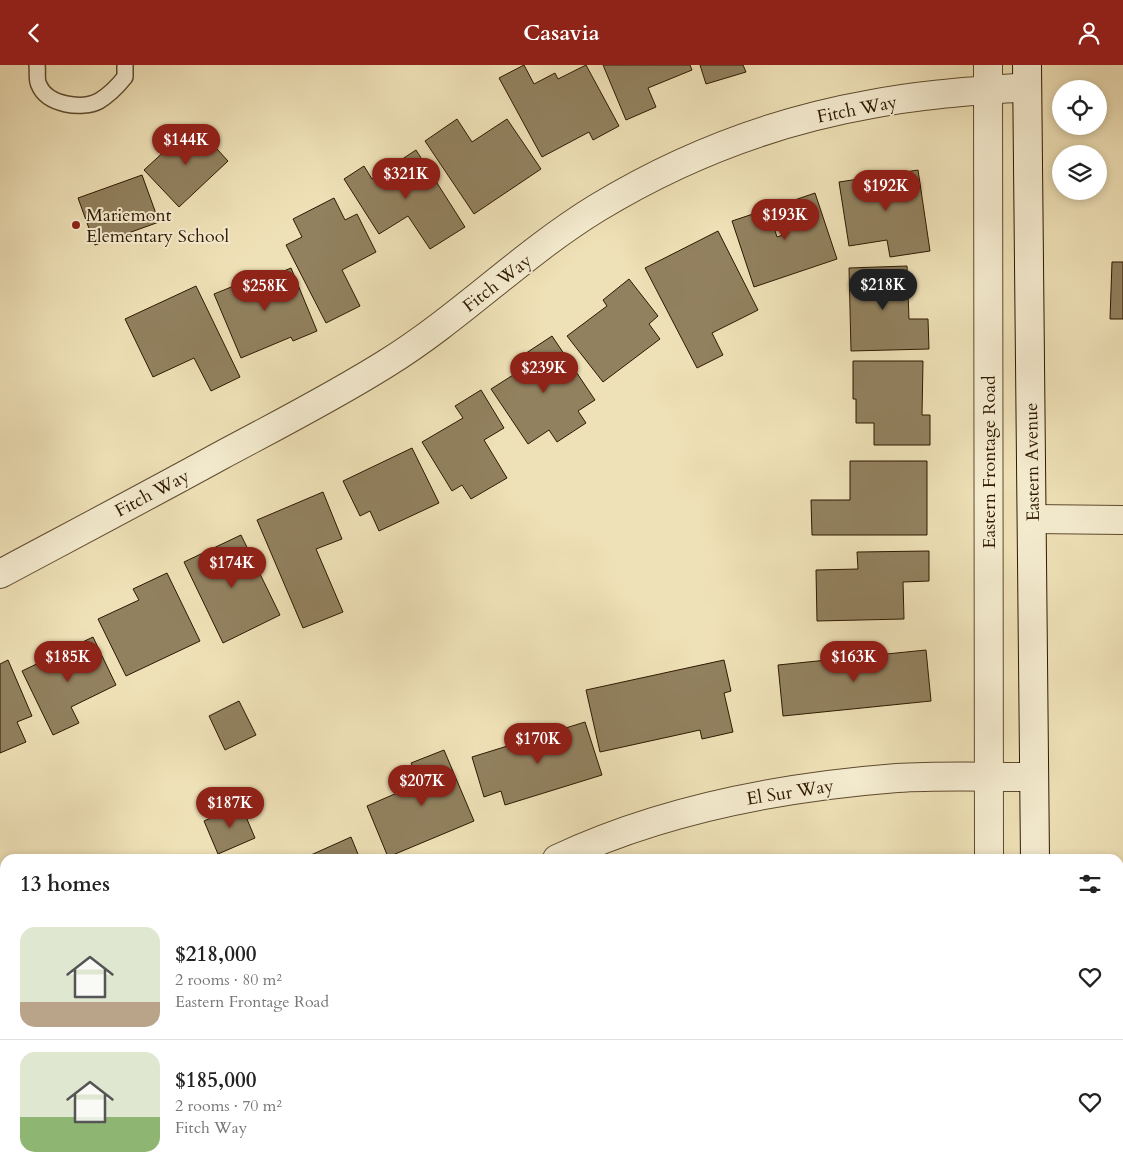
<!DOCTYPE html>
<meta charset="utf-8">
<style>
body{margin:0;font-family:Cardo,serif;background:#f6f6f6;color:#222;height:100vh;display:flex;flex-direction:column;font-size:19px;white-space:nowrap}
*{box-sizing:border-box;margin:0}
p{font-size:16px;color:#767676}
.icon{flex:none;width:28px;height:28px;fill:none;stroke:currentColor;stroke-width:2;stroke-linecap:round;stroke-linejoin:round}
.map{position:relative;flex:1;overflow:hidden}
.side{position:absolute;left:0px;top:789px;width:1124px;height:321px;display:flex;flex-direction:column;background:#fff;border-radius:15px 15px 0 0;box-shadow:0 2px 8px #0003}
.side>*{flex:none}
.tools{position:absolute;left:1052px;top:15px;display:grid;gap:10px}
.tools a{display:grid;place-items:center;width:55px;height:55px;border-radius:50%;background:#fff;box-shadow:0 2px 8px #0003;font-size:25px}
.price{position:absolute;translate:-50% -42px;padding:0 11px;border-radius:18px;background:#8f2418;color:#fff;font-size:16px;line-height:32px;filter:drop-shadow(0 1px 2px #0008)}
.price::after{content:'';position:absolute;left:50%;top:30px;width:15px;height:11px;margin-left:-8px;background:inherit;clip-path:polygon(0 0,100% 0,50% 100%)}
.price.on{background:#222;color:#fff}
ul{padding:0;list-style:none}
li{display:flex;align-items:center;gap:15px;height:125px;padding:0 20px}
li+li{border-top:1px solid #e0e0e0}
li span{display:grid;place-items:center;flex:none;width:140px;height:100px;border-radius:15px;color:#555}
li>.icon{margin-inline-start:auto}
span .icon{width:60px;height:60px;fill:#fffc;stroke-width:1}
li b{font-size:21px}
h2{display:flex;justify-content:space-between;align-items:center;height:60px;padding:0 20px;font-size:21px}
header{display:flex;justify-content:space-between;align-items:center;height:65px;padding:0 20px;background:#8f2418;color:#fff;font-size:22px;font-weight:700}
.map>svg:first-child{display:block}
.building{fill:#92815f;stroke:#2e1900}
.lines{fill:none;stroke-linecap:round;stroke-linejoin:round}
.lane-casing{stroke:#5e4b2e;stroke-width:18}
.street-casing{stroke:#5e4b2e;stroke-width:30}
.secondary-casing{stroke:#2e1900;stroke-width:30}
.lane{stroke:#f5ecd0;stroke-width:15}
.street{stroke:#f5ecd0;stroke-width:28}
.secondary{stroke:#f5ecd0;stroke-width:28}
.poi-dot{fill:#8f2418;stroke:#f5ecd0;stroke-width:2}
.labels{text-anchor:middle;stroke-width:4;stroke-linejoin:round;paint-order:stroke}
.street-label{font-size:18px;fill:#2e1900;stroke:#f5ecd0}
.poi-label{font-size:18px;fill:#2e1900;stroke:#f5ecd0;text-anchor:start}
</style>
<header><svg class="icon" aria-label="back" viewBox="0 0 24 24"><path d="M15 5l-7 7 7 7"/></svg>Casavia<svg class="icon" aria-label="person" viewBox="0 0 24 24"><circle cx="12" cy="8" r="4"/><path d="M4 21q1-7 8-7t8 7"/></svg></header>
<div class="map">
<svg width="1123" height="1109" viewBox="0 0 1123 1109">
<rect width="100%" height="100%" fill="#efe1b7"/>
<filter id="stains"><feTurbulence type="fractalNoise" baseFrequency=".004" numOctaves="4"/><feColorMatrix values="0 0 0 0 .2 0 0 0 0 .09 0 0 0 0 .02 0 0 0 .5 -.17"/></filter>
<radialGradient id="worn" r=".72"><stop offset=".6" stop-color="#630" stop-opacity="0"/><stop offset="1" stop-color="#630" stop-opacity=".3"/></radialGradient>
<g class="building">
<path d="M524,0L534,19L555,8L558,14L586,0L619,61L593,75L589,67L542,92L499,13Z"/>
<path d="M603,0H690L692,5L648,23L656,42L626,55Z"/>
<path d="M700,0H743L746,7L706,19Z"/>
<path d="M457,54L472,77L507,54L541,104L474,149L425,76Z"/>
<path d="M194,59L228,96L179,142L144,105Z"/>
<path d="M416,85L465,162L430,184L408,151L379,169L344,114L364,101L372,114Z"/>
<path d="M918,105L930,186L890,192L887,175L849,181L839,117Z"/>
<path d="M142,110L159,157L95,180L78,133Z"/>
<path d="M815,128L837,194L754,222L732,156L768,144L777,172L789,168L780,140Z"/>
<path d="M334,133L345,155L357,149L376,187L342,205L360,241L326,258L286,180L302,172L293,154Z"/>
<path d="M718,166L758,245L712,268L723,290L697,303L645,203Z"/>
<path d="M1112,197H1123V254H1110Z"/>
<path d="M907,201L909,254H928L929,284L851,286L849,203Z"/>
<path d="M291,203L317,266L293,276L291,272L241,293L214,229L261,210L263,215Z"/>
<path d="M629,214L658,251L649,259L660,274L603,317L567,271L607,241L603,235Z"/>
<path d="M196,221L240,312L211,326L194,293L153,312L125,254Z"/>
<path d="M552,271L595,335L578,346L586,358L557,377L549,365L528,379L491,324L521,305L514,296Z"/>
<path d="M853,296H923L922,350H930V380H874V358H856V334H853Z"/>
<path d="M481,325L504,363L484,375L507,413L471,434L462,420L452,426L422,377L463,353L455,341Z"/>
<path d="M412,383L439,438L379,466L370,446L360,451L343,416Z"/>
<path d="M850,396H927V470H812L811,435H850Z"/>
<path d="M323,427L342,474L316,484L343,547L303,563L257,455Z"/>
<path d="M241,470L280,550L223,578L184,497Z"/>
<path d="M929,486V516L903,517L904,554L817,556L816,505L858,504L857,487Z"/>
<path d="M167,508L200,576L126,611L98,554L139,535L133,524Z"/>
<path d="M93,572L116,620L71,642L79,658L53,670L22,606Z"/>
<path d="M926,585L931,636L783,651L778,600Z"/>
<path d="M8,595L32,651L17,657L26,677L0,688V599Z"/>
<path d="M724,595L731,626L724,628L733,667L702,674L700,665L600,687L586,625Z"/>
<path d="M239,636L256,670L225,685L209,651Z"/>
<path d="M585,657L602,710L505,740L501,726L484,732L472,692Z"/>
<path d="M444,685L474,756L388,792L367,741L420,718L411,698Z"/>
<path d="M241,740L255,773L218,789L204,756Z"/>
<path d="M351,772L360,794H302Z"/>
<path d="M5,906V980L0,982V909Z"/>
<path d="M136,1105H250L248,1106L249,1109H138Z"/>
<path d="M428,1105H451L452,1109H411Z"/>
<path d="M607,1105H716L717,1109H608Z"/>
</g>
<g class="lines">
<defs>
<path id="lane" d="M37,0C38,6 36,15 39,20C47,40 82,45 99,36C109,30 117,22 125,12V0"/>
<g id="street">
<path d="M988,0L989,794"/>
<path d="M1033,454L1123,455"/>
<path d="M0,509C73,470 147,431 220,391C276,361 333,332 387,298C461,252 522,189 597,143C681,92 775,56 872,39C923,29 976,26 1027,22"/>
<path d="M557,794C663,744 781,722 897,713C942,710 988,712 1033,712"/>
<path d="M1119,1061H1123"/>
<path d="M0,1087L5,1084"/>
<path d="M519,1105L520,1109"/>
<path d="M988,1109V1105"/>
</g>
<g id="secondary">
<path d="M1027,0L1035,794"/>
<path d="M1040,1109V1105"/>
</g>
</defs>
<use href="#lane" class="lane-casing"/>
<use href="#street" class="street-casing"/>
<use href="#secondary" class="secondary-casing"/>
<use href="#lane" class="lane"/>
<use href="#street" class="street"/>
<use href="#secondary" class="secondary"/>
</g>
<circle class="poi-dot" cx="76" cy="160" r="5"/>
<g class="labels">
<g class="street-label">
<text transform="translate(857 44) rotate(-11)" y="6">Fitch Way</text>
<text transform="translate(497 218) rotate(-38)" y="6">Fitch Way</text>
<text transform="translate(989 397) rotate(-90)" y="6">Eastern Frontage Road</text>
<text transform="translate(1032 397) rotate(-91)" y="6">Eastern Avenue</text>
<text transform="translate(152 428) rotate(-28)" y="6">Fitch Way</text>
<text transform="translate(790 727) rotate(-9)" y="6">El Sur Way</text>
</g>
<g class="poi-label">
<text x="86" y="156">Mariemont<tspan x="86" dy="21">Elementary School</tspan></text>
</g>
</g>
<rect width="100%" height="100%" filter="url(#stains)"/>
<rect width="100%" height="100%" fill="url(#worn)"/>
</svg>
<div class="tools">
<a><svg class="icon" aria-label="locate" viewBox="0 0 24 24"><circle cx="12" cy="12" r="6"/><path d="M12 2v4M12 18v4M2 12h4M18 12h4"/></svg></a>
<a><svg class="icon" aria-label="layers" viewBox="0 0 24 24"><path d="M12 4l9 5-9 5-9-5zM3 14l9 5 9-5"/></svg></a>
</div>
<b class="price" style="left:186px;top:101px">$144K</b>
<b class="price" style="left:406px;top:135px">$321K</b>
<b class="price" style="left:886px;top:147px">$192K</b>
<b class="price" style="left:785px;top:176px">$193K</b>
<b class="price on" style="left:883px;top:246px">$218K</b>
<b class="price" style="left:265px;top:247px">$258K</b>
<b class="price" style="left:544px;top:329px">$239K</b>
<b class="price" style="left:232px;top:524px">$174K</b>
<b class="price" style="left:68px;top:618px">$185K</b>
<b class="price" style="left:854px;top:618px">$163K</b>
<b class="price" style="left:538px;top:700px">$170K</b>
<b class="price" style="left:422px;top:742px">$207K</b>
<b class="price" style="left:230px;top:764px">$187K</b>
<section class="side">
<h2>13 homes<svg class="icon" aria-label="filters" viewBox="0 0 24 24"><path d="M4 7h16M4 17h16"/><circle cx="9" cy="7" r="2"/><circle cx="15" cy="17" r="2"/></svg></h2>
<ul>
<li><span style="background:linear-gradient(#dfe7d0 75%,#b9a48a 0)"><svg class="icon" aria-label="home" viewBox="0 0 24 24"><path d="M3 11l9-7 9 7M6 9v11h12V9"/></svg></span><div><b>$218,000</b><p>2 rooms · 80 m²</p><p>Eastern Frontage Road</p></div><svg class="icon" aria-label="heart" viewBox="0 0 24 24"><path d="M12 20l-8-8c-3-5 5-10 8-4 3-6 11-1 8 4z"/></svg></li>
<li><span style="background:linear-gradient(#dfe7d0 65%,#8fb573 0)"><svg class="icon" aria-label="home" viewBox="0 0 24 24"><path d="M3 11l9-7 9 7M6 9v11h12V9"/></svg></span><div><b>$185,000</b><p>2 rooms · 70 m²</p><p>Fitch Way</p></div><svg class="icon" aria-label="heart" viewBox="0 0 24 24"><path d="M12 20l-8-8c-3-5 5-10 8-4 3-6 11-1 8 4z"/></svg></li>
</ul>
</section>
</div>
